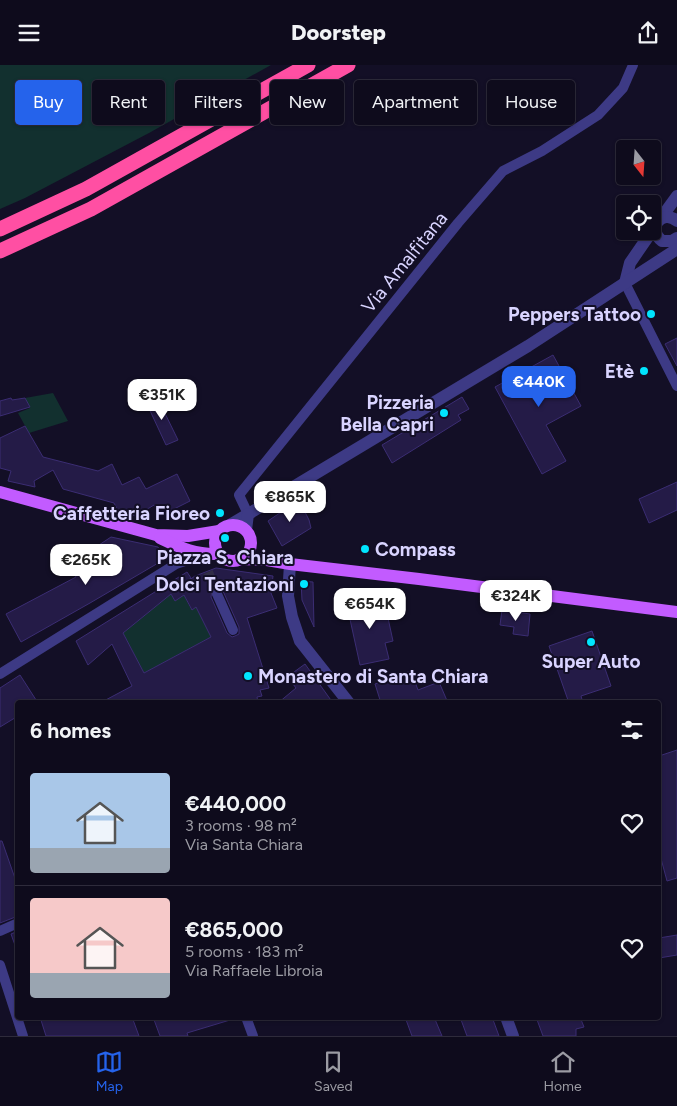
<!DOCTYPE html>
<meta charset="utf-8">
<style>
body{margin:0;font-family:Figtree,sans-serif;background:#171425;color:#f1f3f6;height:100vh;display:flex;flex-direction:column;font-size:19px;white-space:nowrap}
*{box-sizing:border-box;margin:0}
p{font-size:16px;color:#9b9ba3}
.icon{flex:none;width:28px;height:28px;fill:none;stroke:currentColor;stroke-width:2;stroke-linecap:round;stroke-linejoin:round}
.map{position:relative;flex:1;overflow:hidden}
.side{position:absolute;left:15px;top:635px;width:646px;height:320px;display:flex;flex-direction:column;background:#0e0b1c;border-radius:5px;box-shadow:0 1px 4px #0004,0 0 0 1px #2e2b3b}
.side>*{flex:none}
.guide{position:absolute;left:15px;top:15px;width:648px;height:45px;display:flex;gap:10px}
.needle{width:32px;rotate:163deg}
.tools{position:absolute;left:616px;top:75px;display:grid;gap:10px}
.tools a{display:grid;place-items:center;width:45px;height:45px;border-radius:5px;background:#0e0b1c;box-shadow:0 1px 4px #0004,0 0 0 1px #2e2b3b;font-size:25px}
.price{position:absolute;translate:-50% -42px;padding:0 11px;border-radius:10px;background:#fff;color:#222;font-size:16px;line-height:32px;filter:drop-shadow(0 1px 2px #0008)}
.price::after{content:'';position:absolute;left:50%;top:30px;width:15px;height:11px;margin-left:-8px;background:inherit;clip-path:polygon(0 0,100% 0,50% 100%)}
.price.selected{background:#2563eb;color:#fff}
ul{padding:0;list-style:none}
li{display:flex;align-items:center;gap:15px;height:125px;padding:0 15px}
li+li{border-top:1px solid #2e2b3b}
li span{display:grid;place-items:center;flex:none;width:140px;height:100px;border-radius:5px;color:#555}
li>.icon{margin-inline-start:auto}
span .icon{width:60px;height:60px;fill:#fffc;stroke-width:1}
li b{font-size:21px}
h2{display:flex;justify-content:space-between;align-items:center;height:60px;padding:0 15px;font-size:21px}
.pill{padding:0 18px;border-radius:5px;background:#0e0b1c;box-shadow:0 1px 4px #0004,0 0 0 1px #2e2b3b;font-size:18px;line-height:45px}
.pill.selected{background:#2563eb;color:#fff}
header{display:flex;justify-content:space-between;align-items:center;height:65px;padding:0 15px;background:#0e0b1c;font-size:22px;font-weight:800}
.tabs{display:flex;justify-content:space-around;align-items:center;height:70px;border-top:1px solid #2e2b3b;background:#0e0b1c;font-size:14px;color:#9b9ba3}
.tabs a{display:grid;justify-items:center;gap:2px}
.tabs .selected{color:#2563eb}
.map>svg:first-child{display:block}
.green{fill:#12302f}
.building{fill:#241b47;stroke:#3b2d73;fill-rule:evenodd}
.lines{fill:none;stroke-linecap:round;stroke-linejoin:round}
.minor-tunnel{stroke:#312d47;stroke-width:10;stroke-dasharray:10 5;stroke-linecap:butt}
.minor{stroke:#3d3a85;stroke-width:10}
.tertiary{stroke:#3d3a85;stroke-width:12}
.primary{stroke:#c25bff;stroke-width:12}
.motorway{stroke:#ff4fa3;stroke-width:15}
.poi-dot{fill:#00e5ff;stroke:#130f26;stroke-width:2}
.labels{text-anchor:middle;stroke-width:4;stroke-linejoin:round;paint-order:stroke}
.street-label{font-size:19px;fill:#d9d4ff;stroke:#130f26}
.poi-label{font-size:19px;font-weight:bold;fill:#d9d4ff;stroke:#130f26;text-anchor:end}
</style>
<header><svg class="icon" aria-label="menu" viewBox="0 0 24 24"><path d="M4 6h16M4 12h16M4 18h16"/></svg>Doorstep<svg class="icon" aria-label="share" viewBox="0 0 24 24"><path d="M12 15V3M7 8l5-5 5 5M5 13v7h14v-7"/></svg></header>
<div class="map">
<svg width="677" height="971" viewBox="0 0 677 971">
<rect width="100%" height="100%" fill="#130f26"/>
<g class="green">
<path d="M0,0H271L149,68L25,133L0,144Z"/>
<path d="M53,328L68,356L29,368L18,348L30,343L25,333Z"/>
<path d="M171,529L175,536L184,530L191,544L196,542L211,572L144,608L123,568Z"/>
</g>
<g class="building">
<path d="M677,273V301L665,279Z"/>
<path d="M553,290L581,341L546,360L566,396L542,409L495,322Z"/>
<path d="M157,332L178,375L166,380L146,337Z"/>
<path d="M462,332L469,344L458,350L461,355L392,398L382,380Z"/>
<path d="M11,333L12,335L25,333L30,342L0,351V336Z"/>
<path d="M25,361L43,392L98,406L112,399L122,420L139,412L146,424L177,409L190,436L160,451L154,440L136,451L118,446L114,438L63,424L53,405L34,416L35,422L8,416L11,406L0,403V373Z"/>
<path d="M677,417V445L649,458L639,434Z"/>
<path d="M299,435L309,455L311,463L282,481L268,456Z"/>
<path d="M111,472L158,482L165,494L90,538L21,577L6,549L76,512L75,510L100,495L96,488L101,484L99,480Z"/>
<path d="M216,503L273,511L271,528L277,543L247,553L269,623L260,625L262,631L257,632L258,638H100L132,621L112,579L88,600L76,576L187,507L191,513L185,518L195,511ZM218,522L223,526L239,562V569L235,571L232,572L227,568L211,532L212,525ZM171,529L175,536L184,530L192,545L196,542L211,572L144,608L123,568Z"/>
<path d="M301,516L313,517L314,562L302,535Z"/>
<path d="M375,530L378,546L386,544L393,576L385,578L389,594L360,600L346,536Z"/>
<path d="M502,545L530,549L528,571L513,569L514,562L500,560Z"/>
<path d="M592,566L611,621L581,631L583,638H569L549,581Z"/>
<path d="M305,599L333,638H278L296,623L290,615L297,611L294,607Z"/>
<path d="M411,606L418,625L439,617L448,638H381L375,619Z"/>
<path d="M20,610L38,638H18V651L0,662V623Z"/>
<path d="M677,685V813L667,816L659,786V691Z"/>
<path d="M0,776H2L18,822V851L0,858Z"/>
<path d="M18,866V883H16L11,869Z"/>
<path d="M677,870V890L659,893V873Z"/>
<path d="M40,952H132L139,971H46Z"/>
<path d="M153,952H229L230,955L187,968L188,971H160Z"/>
<path d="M405,952H434L442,971H412Z"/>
<path d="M460,952H492L499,971H467Z"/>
<path d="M536,952H580L584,962L576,964V971H543Z"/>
</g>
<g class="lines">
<path class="minor-tunnel" d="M208,507L217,529"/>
<g class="minor">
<path d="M625,218L677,321"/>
<path d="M248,449L239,430L458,158L503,106L542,86L598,50L623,23L633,0"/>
<path d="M217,529L233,565"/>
<path d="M0,609L176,499L203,490"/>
<path d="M0,866L18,858"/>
<path d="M0,900L23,971"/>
<path d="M246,952L253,971"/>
</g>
<g class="tertiary">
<path d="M661,153L677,131"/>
<path d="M677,156C662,143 646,164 662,176H672L677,173"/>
<path d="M625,218L630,198L652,166"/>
<path d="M230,460L528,281L677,184"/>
<path d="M246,465L248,449"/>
<path d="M290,499L288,531L292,552L300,576L349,638"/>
<path d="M506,952L513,971"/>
</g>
<g class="primary">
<path d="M0,427L156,470L188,471L219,466"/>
<circle cx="233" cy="478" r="18"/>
<path d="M160,473C181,483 195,490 219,489"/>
<path d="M239,494L267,495L290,499L419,514L677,547"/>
</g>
<g class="motorway">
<path d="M0,164L86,124L308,0"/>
<path d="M0,186L91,144L348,0"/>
</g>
</g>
<g class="poi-dot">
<circle cx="651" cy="249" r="5"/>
<circle cx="644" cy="306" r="5"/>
<circle cx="444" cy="348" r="5"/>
<circle cx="220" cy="448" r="5"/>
<circle cx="225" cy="473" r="5"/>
<circle cx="365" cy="484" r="5"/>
<circle cx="304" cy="519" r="5"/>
<circle cx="591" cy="577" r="5"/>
<circle cx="248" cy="611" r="5"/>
</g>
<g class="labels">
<g class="street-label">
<text transform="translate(404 197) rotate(-51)" y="7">Via Amalfitana</text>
</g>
<g class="poi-label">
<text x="641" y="256">Peppers Tattoo</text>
<text x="634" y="313">Etè</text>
<text x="434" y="344">Pizzeria<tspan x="434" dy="22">Bella Capri</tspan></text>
<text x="210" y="455">Caffetteria Fioreo</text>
<text x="375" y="491" text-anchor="start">Compass</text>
<text x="225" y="499" text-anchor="middle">Piazza S. Chiara</text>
<text x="294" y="526">Dolci Tentazioni</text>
<text x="591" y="603" text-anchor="middle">Super Auto</text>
<text x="258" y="618" text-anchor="start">Monastero di Santa Chiara</text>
</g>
</g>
</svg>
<div class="tools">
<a><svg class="needle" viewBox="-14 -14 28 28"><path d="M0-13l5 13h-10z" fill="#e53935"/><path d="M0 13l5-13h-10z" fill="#9b9ba3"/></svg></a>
<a><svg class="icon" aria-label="locate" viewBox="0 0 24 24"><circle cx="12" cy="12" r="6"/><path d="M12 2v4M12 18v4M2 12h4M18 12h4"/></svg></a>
</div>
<b class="price selected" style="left:539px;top:343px">€440K</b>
<b class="price" style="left:162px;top:356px">€351K</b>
<b class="price" style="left:290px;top:458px">€865K</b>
<b class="price" style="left:86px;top:521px">€265K</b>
<b class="price" style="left:516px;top:557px">€324K</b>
<b class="price" style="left:370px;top:565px">€654K</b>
<div class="guide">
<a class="pill selected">Buy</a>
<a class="pill">Rent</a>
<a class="pill">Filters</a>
<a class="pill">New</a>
<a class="pill">Apartment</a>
<a class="pill">House</a>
</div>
<section class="side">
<h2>6 homes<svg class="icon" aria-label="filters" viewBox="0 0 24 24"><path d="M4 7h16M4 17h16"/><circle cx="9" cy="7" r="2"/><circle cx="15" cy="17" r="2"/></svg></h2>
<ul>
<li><span style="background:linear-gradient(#a9c7e8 75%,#9aa5b1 0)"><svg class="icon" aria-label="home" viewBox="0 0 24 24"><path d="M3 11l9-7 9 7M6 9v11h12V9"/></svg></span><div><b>€440,000</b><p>3 rooms · 98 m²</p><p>Via Santa Chiara</p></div><svg class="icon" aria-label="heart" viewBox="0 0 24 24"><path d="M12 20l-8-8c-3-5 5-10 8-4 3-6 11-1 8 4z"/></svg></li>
<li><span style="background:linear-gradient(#f6c9c9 75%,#9aa5b1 0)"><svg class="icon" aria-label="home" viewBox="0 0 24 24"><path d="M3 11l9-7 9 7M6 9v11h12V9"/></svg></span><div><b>€865,000</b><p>5 rooms · 183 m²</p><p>Via Raffaele Libroia</p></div><svg class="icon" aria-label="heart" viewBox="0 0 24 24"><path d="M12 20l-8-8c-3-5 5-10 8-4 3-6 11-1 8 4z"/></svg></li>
</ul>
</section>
</div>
<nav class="tabs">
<a class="selected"><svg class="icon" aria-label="map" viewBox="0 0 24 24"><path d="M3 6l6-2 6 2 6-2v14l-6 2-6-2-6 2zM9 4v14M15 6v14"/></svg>Map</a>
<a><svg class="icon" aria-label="saved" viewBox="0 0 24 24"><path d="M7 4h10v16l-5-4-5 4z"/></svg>Saved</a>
<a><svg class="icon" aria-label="home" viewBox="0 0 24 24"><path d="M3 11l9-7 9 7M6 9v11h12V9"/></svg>Home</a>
</nav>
